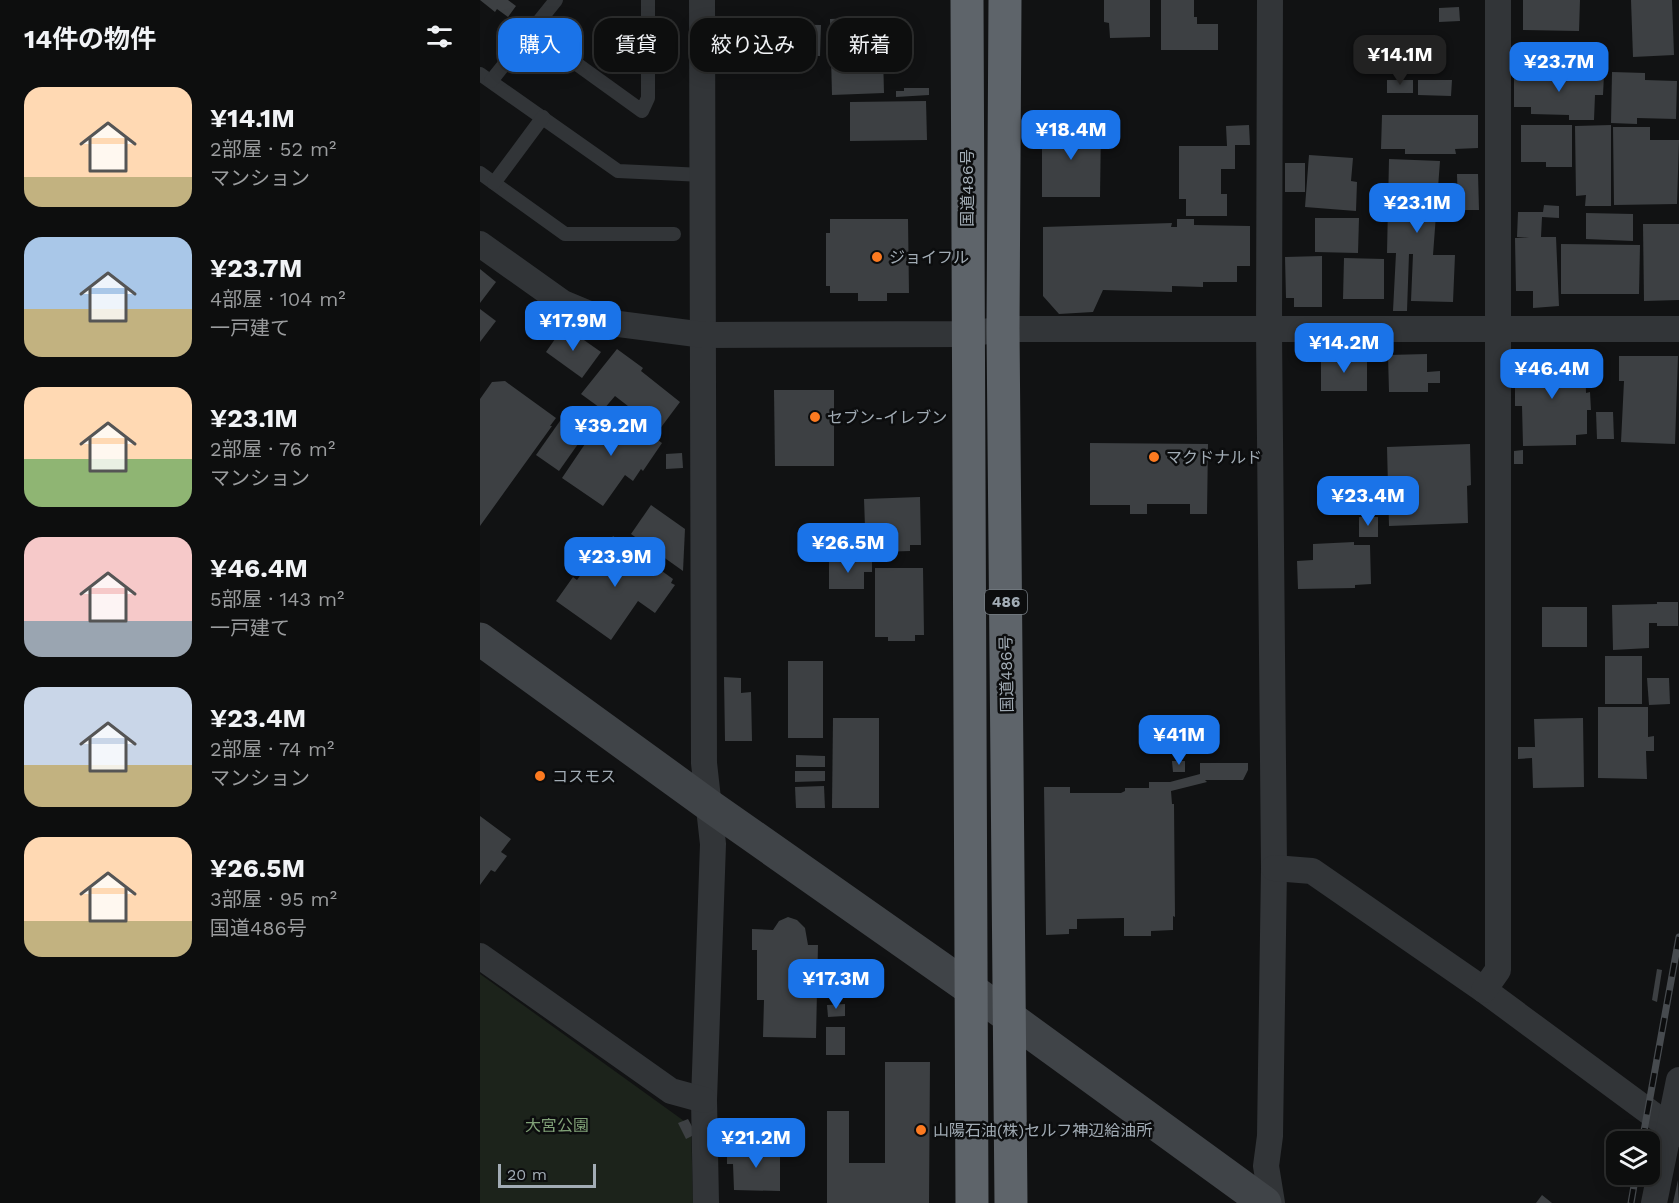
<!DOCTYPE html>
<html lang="ja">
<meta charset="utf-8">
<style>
body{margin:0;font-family:"Work Sans","Noto Sans JP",sans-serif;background:#1b1c1c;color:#f1f3f6;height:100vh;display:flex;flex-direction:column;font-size:22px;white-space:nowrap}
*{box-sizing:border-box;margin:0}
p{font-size:20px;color:#9a9c9e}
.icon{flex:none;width:33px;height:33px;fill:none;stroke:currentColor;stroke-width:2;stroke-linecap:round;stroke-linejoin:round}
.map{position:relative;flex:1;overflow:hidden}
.details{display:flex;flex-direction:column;background:#0d0e0e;width:480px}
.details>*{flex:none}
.hud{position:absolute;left:18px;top:18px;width:570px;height:54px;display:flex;gap:12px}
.buttons{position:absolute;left:1126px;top:1131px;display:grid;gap:12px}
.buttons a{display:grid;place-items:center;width:54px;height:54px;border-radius:12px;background:#0d0e0e;box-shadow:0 3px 15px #0003,0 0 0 2px #2d2e2e;font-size:30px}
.scale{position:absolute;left:18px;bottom:15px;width:98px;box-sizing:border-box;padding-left:6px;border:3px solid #a2acb5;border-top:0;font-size:16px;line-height:21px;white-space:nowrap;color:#a2acb5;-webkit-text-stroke:4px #0c0d0e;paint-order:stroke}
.price{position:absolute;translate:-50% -51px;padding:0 14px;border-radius:12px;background:#1a73e8;color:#fff;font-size:20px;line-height:39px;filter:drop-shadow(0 2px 3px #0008)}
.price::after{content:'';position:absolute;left:50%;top:36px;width:18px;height:14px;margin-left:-9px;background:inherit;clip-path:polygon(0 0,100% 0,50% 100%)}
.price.active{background:#222;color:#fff}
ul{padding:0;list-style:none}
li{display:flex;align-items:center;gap:18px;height:150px;padding:0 24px}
li span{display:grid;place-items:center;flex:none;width:168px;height:120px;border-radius:18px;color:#555}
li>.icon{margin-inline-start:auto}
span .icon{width:72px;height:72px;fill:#fffc;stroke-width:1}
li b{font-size:26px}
h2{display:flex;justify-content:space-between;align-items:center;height:72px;padding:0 24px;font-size:26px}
.pill{padding:0 21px;border-radius:18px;background:#0d0e0e;box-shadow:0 3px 15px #0003,0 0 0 2px #2d2e2e;font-size:21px;line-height:54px}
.pill.active{background:#1a73e8;color:#fff}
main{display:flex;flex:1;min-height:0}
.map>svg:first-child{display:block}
.green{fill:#1c231b}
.building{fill:#3d4043}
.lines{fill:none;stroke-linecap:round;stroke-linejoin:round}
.lane{stroke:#323538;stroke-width:14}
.street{stroke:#323538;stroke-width:26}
.secondary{stroke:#404448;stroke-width:33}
.highway{stroke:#5e646a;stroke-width:33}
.rail-casing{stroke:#474b4f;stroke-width:7}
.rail{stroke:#0c0d0e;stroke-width:4.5;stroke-dasharray:14;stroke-linecap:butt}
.poi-dot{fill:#fc7a20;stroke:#0c0d0e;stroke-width:2}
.labels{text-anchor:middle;stroke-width:5;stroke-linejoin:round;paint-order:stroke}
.shield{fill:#0c0d0e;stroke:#757c83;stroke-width:1.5}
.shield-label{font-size:15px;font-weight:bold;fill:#a2acb5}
.street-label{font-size:16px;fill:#a2acb5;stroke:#0c0d0e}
.poi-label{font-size:16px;fill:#a2acb5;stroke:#0c0d0e;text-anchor:start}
.park-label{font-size:16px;fill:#80a177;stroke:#0c0d0e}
</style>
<main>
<section class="details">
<h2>14件の物件<svg class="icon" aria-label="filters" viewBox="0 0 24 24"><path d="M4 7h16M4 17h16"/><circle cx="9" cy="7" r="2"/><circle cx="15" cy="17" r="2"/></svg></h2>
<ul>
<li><span style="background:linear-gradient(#ffd9b3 75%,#c2b280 0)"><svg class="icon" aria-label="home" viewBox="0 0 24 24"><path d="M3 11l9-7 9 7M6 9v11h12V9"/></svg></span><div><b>¥14.1M</b><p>2部屋 · 52 m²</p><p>マンション</p></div></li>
<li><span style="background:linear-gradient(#a9c7e8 60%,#c2b280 0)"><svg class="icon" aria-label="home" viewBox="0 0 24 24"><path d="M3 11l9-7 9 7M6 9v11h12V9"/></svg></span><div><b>¥23.7M</b><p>4部屋 · 104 m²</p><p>一戸建て</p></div></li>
<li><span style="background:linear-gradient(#ffd9b3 60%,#8fb573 0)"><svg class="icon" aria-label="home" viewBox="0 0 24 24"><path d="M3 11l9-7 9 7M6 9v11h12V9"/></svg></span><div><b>¥23.1M</b><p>2部屋 · 76 m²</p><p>マンション</p></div></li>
<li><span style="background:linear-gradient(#f6c9c9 70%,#9aa5b1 0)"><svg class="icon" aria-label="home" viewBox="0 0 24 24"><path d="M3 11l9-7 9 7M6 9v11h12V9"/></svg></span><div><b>¥46.4M</b><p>5部屋 · 143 m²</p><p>一戸建て</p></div></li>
<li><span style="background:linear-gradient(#c9d6e8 65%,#c2b280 0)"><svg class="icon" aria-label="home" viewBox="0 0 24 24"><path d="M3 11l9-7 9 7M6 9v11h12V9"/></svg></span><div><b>¥23.4M</b><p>2部屋 · 74 m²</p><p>マンション</p></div></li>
<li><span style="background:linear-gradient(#ffd9b3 70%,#c2b280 0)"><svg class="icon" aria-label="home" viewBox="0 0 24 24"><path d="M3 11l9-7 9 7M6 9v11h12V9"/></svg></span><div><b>¥26.5M</b><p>3部屋 · 95 m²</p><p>国道486号</p></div></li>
</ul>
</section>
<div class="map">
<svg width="1199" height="1203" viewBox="0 0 1199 1203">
<rect width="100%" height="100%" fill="#111213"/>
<path class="green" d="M0,974L211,1126L213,1203H0Z"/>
<g class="building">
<path d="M0,0H28L36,6L28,17L17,9L15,12Z"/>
<path d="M624,0H670V37L630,38L629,23L624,22Z"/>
<path d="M681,0H714V17H717V24H738V50H681Z"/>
<path d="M1043,0H1100L1099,31L1043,30Z"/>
<path d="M1151,0H1192L1194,55L1153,57Z"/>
<path d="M979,7L980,21L959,22V8Z"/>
<path d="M402,17L404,93L352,95L350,19Z"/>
<path d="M285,24L341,25L340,56L284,55Z"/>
<path d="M910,52H935L936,70L912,71Z"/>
<path d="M1034,72L1124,74L1123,95H1115L1114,120H1089V115L1051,114V107H1034Z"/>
<path d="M1132,72L1165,73V80L1197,81L1196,119L1157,118V124L1131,123Z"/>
<rect x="907" y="80" width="26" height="13"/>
<path d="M938,80H972L971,96L938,95Z"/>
<path d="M424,88H449V95L416,97V91H424Z"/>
<path d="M446,101L447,140L370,141V102Z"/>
<path d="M902,115H998V148L975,149L976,154H925V149H901Z"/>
<path d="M562,125L621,126L620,197H562Z"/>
<path d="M769,125L770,145H755V169H741V194H747V216H706V199H699V146H747L746,126Z"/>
<path d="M1041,125H1092V167H1066V162H1041Z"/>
<path d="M1131,125V206H1105L1106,195L1096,196L1095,126Z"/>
<path d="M1133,127H1170V140H1199L1197,204L1134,205Z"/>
<path d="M829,155L873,158L871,181L877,182L876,211L825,207Z"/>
<path d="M909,159L960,161L953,255H975L973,302L931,301L933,254H929L927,311H913L916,253H907Z"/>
<rect x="805" y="163" width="20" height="29"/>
<path d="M977,174H998L999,210H978Z"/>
<path d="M1064,205L1079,206V218L1062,217L1061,237H1076L1079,306L1053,308V291H1036L1035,238H1049L1037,237L1038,212H1063Z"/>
<path d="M1106,213L1153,214V241L1106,239Z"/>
<path d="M835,218H879L878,253L835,252Z"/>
<path d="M350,219H428L429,293H407V301H378V293H350V286H346V233H350Z"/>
<path d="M697,219H714V225L770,226V266H757V282H723V287L692,286V292L623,290L613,312L579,314L563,296V227L692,223L691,227H697Z"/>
<path d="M1163,224H1199V300L1164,301Z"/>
<path d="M1081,244L1160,245L1159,294H1081Z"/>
<path d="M842,256V307H814V298H806L805,257Z"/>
<path d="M864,258L904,259V299H863Z"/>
<path d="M0,269L16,282L0,303Z"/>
<path d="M0,309L16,321L0,342Z"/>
<path d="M84,326L121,352L102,378L66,352Z"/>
<path d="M137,349L163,368L161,371L200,402L179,430L135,396L123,410L101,394Z"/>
<path d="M947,354V372L960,371V383H948V392H909L908,355Z"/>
<path d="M1139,356H1198L1195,444L1141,442L1144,381H1139Z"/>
<rect x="841" y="358" width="46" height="33"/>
<path d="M1105,358L1106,393L1110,392L1111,410H1107V434L1096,435V445L1043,446L1042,406H1035V359Z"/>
<path d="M25,381L76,418L70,426H72L0,526V399L12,382Z"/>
<path d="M294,390H354V466H295Z"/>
<path d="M130,407L182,443L163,471L161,469L153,481L145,475L123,506L82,478Z"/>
<path d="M87,411L110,427L79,471L56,455Z"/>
<path d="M1116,412H1133L1134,439H1117Z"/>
<path d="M610,443L728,444L727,514H710V504H667V514H650V505H610Z"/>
<path d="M990,444L991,485L987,486L988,523L909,526L907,447Z"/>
<path d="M1043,450V464H1034V451Z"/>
<path d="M202,453L203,468L186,469V454Z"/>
<path d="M440,497L441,545H430V551L399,552V547H372L370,527H385L384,499Z"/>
<path d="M171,505L205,529L203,571L151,534Z"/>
<rect x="879" y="517" width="19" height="20"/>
<path d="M133,536L193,579L191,583L195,585L175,613L158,601L131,640L76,601L93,577L97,580L126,539L130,541Z"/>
<path d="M874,542V545H890L891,584L875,585V588L818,589L817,561L833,560V544Z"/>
<path d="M349,561H392V572H384V589H349Z"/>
<path d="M395,568H443L444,635H435V641H408V637H395Z"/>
<path d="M1177,602H1198V626H1177V623H1169V648L1133,650L1132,605L1177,604Z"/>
<rect x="1062" y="607" width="45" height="40"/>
<rect x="1125" y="656" width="37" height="48"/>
<rect x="308" y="661" width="35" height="77"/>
<path d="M244,677L261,678V693L271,692L272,741H245Z"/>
<path d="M1167,678H1189L1190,704L1169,705Z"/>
<path d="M1118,707H1168V737L1174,736V751H1166L1167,779L1118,778Z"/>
<path d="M353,718H399V808H352Z"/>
<path d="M1103,718L1104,787L1053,788L1052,758L1038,759V747H1055L1054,719Z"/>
<path d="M316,755L345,756V767H316Z"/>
<path d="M692,761H705V772H693Z"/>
<path d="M720,763H768V770L763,780H725L727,782L691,791L692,804H694L695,917L693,916V930L671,931V936H644V918L597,919V929H589V934L566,935L564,787H590V793H641L645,791V788H669V782H690L720,774Z"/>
<path d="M315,771H345V781L315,782Z"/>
<path d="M344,786L345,808H316L315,787Z"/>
<path d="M0,816L31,839L21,852L27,856L15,872L11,870L0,885Z"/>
<path d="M308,917L317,920L325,928L328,945H338L336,1038L283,1037L284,1000H277V950H272V929L293,930L299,921Z"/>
<path d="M1177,969L1182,970L1177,1002L1172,1000Z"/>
<path d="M365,1004V1016L348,1017L347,1005Z"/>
<rect x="346" y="1027" width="19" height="28"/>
<path d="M405,1062H450L449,1203H347V1111H369V1163H405Z"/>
<path d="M208,1119L216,1134L206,1139L198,1123Z"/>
<path d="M247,1148H300V1191L254,1190L253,1164H247Z"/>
<path d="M1198,1180L1199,1203H1193Z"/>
<path d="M1062,1195L1072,1203H1056Z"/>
</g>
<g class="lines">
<g class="lane">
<path d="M51,31L162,111L168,98V0"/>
<path d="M0,74L138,171L223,175"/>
<path d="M11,81L76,0"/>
<path d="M0,173L85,234H194"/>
<path d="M14,183L63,117"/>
</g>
<g class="street">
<path d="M222,0L224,763L233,844L224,1100L226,1203"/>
<path d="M790,0L789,331L794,868L790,1136L786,1166L792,1203"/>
<path d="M0,244L83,303L131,323L224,335L488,334L523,329H1199"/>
<path d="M794,868L832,871L1004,990L1199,1134"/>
<path d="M0,956L191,1091L224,1100"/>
<path d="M1004,990L1018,970V0"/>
<path d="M1174,1203L1199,1080"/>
</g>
<path class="secondary" d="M0,639L230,806L492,990L785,1203"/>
<g class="highway">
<path d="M487,0L492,1203"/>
<path d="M525,0L523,329L531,1203"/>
</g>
<defs>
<g id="rail">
<path d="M1162,1142L1199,937"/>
<path d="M1151,1203L1156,1174"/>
</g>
</defs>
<use href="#rail" class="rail-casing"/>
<use href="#rail" class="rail"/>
</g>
<g class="poi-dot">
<circle cx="397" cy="257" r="6"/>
<circle cx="335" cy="417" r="6"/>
<circle cx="674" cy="457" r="6"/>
<circle cx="60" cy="776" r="6"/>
<circle cx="441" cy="1130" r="6"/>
</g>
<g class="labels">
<rect class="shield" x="505" y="590" width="42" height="24" rx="4.5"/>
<g class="shield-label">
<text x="526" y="607">486</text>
</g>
<g class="street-label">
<text transform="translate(487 188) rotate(-90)" y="6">国道486号</text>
<text transform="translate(526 674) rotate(-91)" y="6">国道486号</text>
</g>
<g class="poi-label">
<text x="409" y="263">ジョイフル</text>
<text x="347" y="423">セブン-イレブン</text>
<text x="686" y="463">マクドナルド</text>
<text x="72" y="782">コスモス</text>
<text x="453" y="1136">山陽石油(株)セルフ神辺給油所</text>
</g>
<g class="park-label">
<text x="77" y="1131">大宮公園</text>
</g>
</g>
</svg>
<div class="buttons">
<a><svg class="icon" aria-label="layers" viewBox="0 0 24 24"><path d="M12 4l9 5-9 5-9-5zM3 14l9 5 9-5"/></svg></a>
</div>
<div class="scale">20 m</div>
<b class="price active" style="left:920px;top:86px">¥14.1M</b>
<b class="price" style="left:1079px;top:93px">¥23.7M</b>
<b class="price" style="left:591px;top:161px">¥18.4M</b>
<b class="price" style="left:937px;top:234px">¥23.1M</b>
<b class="price" style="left:93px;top:352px">¥17.9M</b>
<b class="price" style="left:864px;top:374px">¥14.2M</b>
<b class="price" style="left:1072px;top:400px">¥46.4M</b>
<b class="price" style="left:131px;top:457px">¥39.2M</b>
<b class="price" style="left:888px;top:527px">¥23.4M</b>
<b class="price" style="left:368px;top:574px">¥26.5M</b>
<b class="price" style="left:135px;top:588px">¥23.9M</b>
<b class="price" style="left:699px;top:766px">¥41M</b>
<b class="price" style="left:356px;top:1010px">¥17.3M</b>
<b class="price" style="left:276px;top:1169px">¥21.2M</b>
<div class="hud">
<a class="pill active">購入</a>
<a class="pill">賃貸</a>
<a class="pill">絞り込み</a>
<a class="pill">新着</a>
</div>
</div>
</main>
